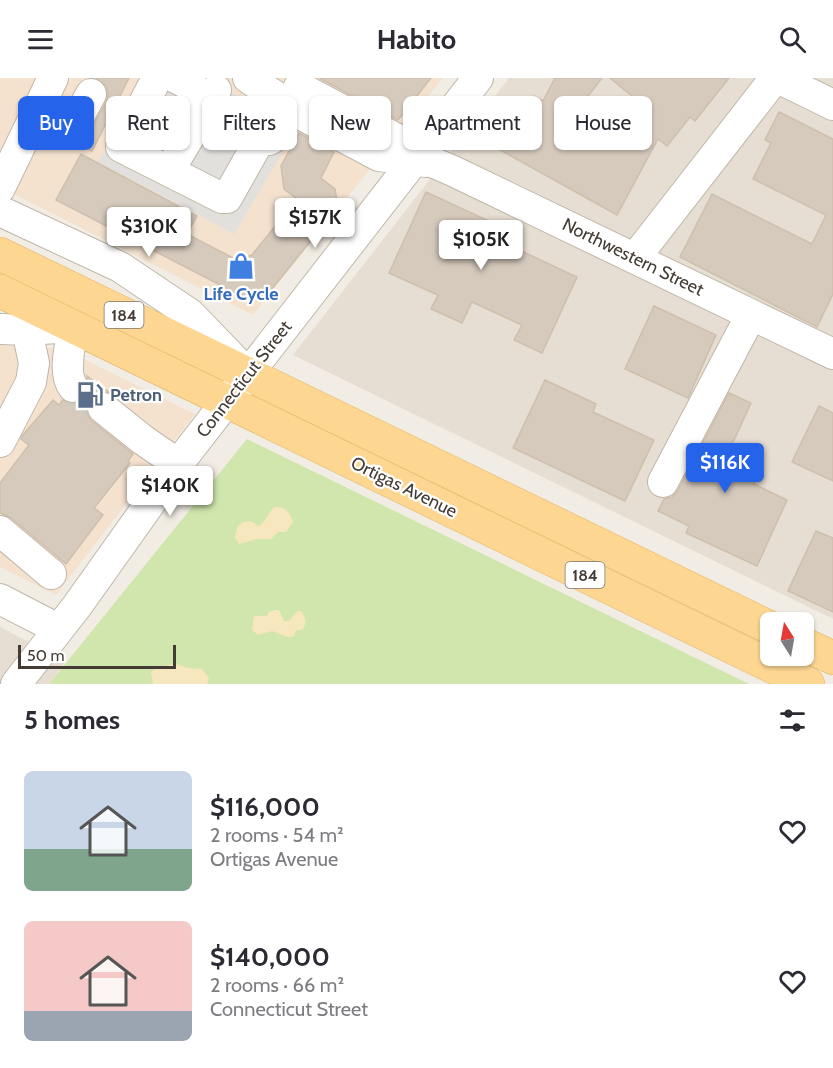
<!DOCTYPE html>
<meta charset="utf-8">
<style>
body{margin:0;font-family:Cabin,sans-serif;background:#f7f7f7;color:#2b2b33;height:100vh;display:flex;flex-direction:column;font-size:22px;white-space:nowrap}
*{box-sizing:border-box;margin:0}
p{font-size:20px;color:#7c7c81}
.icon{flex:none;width:33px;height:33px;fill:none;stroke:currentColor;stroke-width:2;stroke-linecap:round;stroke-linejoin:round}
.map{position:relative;height:606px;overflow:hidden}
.side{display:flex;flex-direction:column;background:#fff;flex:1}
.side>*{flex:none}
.hud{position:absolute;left:18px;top:18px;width:798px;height:54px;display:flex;gap:12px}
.needle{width:39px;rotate:349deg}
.fabs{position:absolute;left:760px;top:534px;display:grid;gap:12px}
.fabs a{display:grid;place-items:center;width:54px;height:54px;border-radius:9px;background:#fff;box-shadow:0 2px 4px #0004;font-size:30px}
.scale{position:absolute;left:18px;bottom:15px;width:158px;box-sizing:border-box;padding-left:6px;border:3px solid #443c34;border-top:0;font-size:16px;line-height:21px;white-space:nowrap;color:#443c34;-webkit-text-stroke:4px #fff;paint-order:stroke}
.price{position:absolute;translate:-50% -51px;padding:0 14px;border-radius:6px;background:#fff;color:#222;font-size:20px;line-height:39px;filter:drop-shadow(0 2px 3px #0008)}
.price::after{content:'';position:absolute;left:50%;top:36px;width:18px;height:14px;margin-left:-9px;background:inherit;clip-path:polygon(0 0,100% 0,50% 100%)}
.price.selected{background:#2563eb;color:#fff}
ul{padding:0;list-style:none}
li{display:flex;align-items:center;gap:18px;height:150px;padding:0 24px}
li span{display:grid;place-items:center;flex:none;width:168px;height:120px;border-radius:9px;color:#555}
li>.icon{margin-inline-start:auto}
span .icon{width:72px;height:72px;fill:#fffc;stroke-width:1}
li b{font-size:26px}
h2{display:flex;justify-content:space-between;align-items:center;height:72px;padding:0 24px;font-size:26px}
.pill{padding:0 21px;border-radius:9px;background:#fff;box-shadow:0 2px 4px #0004;font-size:21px;line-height:54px}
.pill.selected{background:#2563eb;color:#fff}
header{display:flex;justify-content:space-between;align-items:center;height:78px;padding:0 24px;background:#fff;font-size:27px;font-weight:800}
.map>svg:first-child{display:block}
.residential{fill:#e6ded2}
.commercial{fill:#f4e2cf}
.green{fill:#d0e6ad}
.sand{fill:#f7e7bf}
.parking{fill:#e2e0dc}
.building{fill:#d6cabd;stroke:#cebfad;stroke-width:1.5}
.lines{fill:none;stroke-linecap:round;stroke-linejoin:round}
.minor-tunnel{stroke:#cfcac1;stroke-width:30;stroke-dasharray:30 15;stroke-linecap:butt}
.minor-casing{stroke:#c0b7aa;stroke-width:32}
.major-casing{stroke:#e2b262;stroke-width:34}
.minor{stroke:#fff;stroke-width:30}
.major{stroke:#fdd792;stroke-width:33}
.labels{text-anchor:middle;stroke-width:4.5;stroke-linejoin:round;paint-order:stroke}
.shield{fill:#fff;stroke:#7c7671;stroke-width:1.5}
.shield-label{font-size:16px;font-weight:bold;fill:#443c34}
.street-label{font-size:18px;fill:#443c34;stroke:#fff}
.shop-label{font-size:18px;font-weight:bold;fill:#366cbe;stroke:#fff}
.service-label{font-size:18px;font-weight:bold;fill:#4e5e75;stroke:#fff;text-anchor:start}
</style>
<header><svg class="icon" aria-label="menu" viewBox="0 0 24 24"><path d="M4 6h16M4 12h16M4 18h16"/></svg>Habito<svg class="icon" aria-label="search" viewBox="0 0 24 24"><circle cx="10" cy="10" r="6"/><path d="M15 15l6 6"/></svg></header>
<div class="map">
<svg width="833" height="606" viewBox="0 0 833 606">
<rect width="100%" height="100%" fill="#f2ede4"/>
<g class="residential">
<path d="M509,0H833V541L293,277Z"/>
<path d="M0,549L66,583L49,606H0Z"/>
</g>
<g class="commercial">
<path d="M0,0H443L253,237L0,109Z"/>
<path d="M0,267L63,271L195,336L56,517L0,489Z"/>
</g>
<path class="green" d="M247,361L749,606H49Z"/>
<g class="sand">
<path d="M274,429C286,429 289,433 293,444L286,454H278L271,461H257L239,466L235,459L238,448L243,444L251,443L258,448C266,444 268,435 274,429Z"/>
<path d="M275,532H279L284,543H289L297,533L302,534C306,541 307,546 302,552H296L294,558L288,559L272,553L258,557L252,552L254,538H267L269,534Z"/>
<path d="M176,586L188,590L202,591L209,600L207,606H153L151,594L158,589Z"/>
</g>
<path class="parking" d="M147,0H205L297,50L234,156L98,84Z"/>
<g class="building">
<path d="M96,0H129L92,73L79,67L87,59L106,24L108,16L106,8Z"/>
<path d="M319,0H431L398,42Z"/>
<path d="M555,0H602L585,22L569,51L601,68L615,41L633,19L610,0H729L695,43L690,39L667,68L658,61L617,137L493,68L508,40L519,45L534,18L543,23Z"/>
<path d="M779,34L833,61V216L817,249L680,179L712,116L812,166L826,137L753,101L771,65L765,62Z"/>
<path d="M299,55L334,74L321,100L335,111L338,129L267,217L249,222L56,122L81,76L197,138L187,156L237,182L252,177L297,121L284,111L281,88Z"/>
<path d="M426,114L506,151L500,163L577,199L542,275L514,262L522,247L472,224L462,245L431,231L438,217L389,195Z"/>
<path d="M654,228L716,257L688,320L625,291Z"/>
<path d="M87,298L110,315L97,314L90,319L86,328L87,337L92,343L133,376L128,383L130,385L94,430L103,437L66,486L11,440L0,435V405L29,367L21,361L22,358L53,322L59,327L63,322L73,326L81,324L87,319L90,309Z"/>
<path d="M545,302L596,326L593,334L654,362L625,423L513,370Z"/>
<path d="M729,315L751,325L724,384L757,399L754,406L787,422L757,488L686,455L689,448L658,433L664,421L672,419L678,412Z"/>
<path d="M819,328L833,335V403L792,384Z"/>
<path d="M816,453L833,460V534L788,513Z"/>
</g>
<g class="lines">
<path class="minor-tunnel" d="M73,309L103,330"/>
<defs>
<g id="minor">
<path d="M157,0L121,69L222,120H227L259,63L195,27L193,25L195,16L193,9L176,0"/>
<path d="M248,0L289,27L300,36L379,78L426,84"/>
<path d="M778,0L833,27"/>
<path d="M299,9L395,60L432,84L453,93L833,276"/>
<path d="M35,38L68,53L72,51L91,16"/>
<path d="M259,63L269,62L276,58L298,11"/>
<path d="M169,93L205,32L214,21L216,12"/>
<path d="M0,110L53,0"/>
<path d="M0,133L120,189L190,236L245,293"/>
<path d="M635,180L775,0"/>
<path d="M0,251L27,252L73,249C71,266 62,294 73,309"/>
<path d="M103,330L143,362L178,386"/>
<path d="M0,364L31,304L34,285L27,252"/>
<path d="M663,404L751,237"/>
<path d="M0,453L51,496"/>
<path d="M0,521L58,551"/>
<path d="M16,606L77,528L178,386L478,0"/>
</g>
<g id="major">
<path d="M0,176L771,550"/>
<path d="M0,213L808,606"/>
<path d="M804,566L833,580"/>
</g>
</defs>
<use href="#minor" class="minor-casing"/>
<use href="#major" class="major-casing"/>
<use href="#minor" class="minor"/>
<use href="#major" class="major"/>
</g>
<defs>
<symbol id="shop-bare" viewBox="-9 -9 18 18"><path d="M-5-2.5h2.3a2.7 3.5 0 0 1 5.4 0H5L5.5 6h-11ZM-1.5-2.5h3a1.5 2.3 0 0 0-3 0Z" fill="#3f7fe0" stroke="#fff" stroke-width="2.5" paint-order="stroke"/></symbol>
<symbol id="fuel-bare" viewBox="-9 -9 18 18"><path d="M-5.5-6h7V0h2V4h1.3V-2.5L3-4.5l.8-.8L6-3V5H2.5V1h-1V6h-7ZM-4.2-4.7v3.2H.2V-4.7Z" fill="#5c6f8a" stroke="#fff" stroke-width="2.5" paint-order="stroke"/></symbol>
</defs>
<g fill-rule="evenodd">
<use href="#shop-bare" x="222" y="169" width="38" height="38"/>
<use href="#fuel-bare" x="71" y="298" width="38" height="38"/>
</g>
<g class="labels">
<g class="shield">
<rect x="104.5" y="224" width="39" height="26" rx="4.5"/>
<rect x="565.5" y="484" width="39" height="26" rx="4.5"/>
</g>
<g class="shield-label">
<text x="124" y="243">184</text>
<text x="585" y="503">184</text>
</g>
<g class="street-label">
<text transform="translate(633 179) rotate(26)" y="6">Northwestern Street</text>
<text transform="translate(244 301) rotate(-52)" y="6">Connecticut Street</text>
<text transform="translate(404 409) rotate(26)" y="6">Ortigas Avenue</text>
</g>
<g class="shop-label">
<text x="241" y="222">Life Cycle</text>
</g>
<g class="service-label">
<text x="110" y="323">Petron</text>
</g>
</g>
</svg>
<div class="fabs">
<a><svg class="needle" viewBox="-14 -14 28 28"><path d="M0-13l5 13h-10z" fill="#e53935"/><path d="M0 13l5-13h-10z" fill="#7c7c81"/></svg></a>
</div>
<div class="scale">50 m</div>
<b class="price" style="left:315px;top:171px">$157K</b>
<b class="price" style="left:149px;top:180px">$310K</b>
<b class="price" style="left:481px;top:193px">$105K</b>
<b class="price selected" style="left:725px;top:416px">$116K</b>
<b class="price" style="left:170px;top:439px">$140K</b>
<div class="hud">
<a class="pill selected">Buy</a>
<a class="pill">Rent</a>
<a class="pill">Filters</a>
<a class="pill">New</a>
<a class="pill">Apartment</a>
<a class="pill">House</a>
</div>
</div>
<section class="side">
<h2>5 homes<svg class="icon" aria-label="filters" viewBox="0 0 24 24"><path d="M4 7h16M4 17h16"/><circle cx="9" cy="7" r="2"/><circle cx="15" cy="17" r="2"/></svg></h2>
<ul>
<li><span style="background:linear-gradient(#c9d6e8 65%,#7fa58c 0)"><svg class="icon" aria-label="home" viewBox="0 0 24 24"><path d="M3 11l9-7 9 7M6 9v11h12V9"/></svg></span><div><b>$116,000</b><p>2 rooms · 54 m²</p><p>Ortigas Avenue</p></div><svg class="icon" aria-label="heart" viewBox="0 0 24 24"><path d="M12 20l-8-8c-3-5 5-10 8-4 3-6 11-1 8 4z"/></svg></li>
<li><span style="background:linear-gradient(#f6c9c9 75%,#9aa5b1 0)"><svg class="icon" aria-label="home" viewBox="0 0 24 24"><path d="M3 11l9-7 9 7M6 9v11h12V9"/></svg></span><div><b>$140,000</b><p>2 rooms · 66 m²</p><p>Connecticut Street</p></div><svg class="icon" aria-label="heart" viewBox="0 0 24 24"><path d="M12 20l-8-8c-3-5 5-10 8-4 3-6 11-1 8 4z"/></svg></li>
</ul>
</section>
